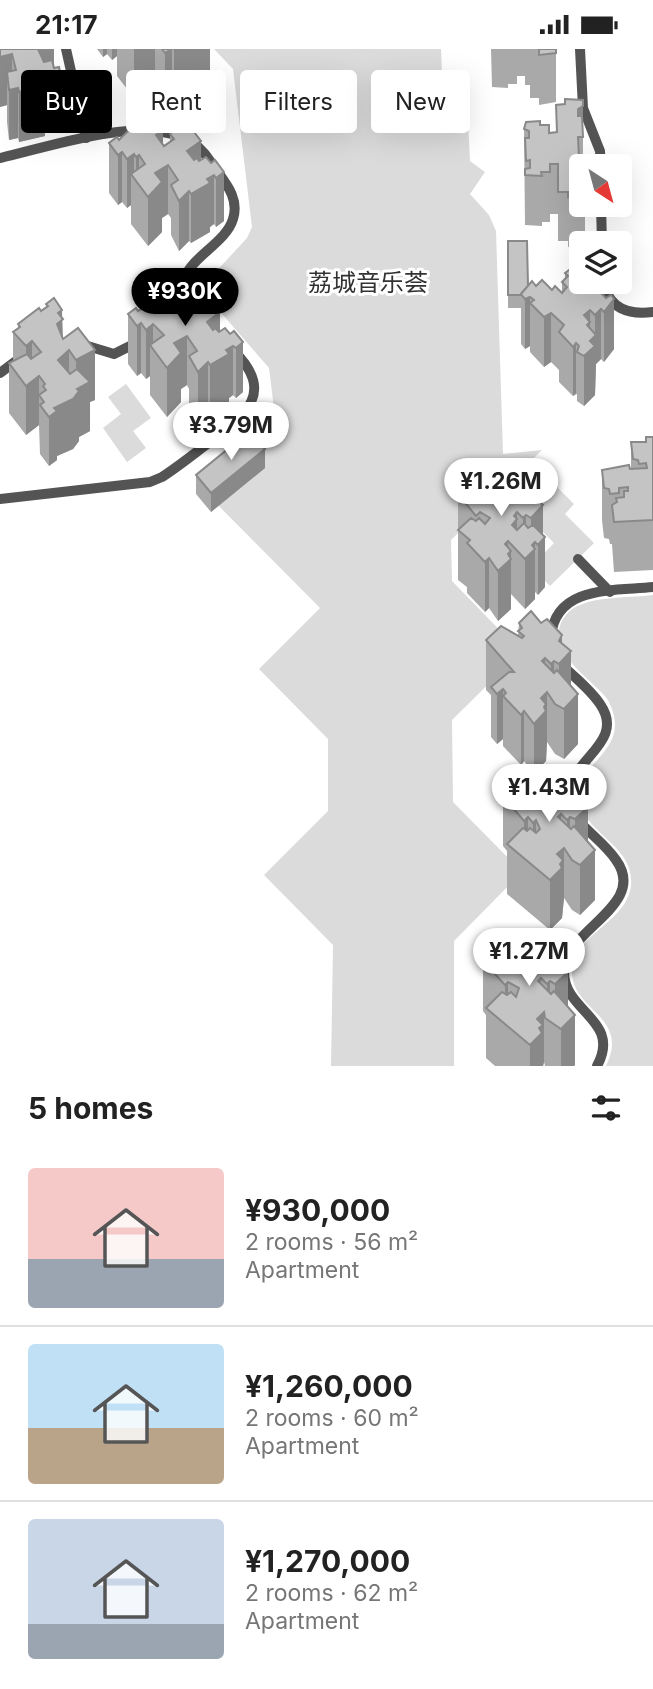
<!DOCTYPE html>
<meta charset="utf-8">
<style>
body{margin:0;font-family:Inter,"Noto Sans SC",sans-serif;background:#f6f6f6;color:#222;height:100vh;display:flex;flex-direction:column;font-size:26px;white-space:nowrap}
*{box-sizing:border-box;margin:0}
p{font-size:23px;color:#767676}
.icon{flex:none;width:38px;height:38px;fill:none;stroke:currentColor;stroke-width:2;stroke-linecap:round;stroke-linejoin:round}
.map{position:relative;height:1017px;overflow:hidden}
.sheet{display:flex;flex-direction:column;background:#fff;flex:1}
.sheet>*{flex:none}
.top-card{position:absolute;left:21px;top:21px;width:612px;height:63px;display:flex;gap:14px}
.needle{width:46px;rotate:144deg}
.controls{position:absolute;left:569px;top:105px;display:grid;gap:14px}
.controls a{display:grid;place-items:center;width:63px;height:63px;border-radius:7px;background:#fff;box-shadow:0 7px 28px #0002;font-size:35px}
.price{position:absolute;translate:-50% -60px;padding:0 16px;border-radius:24px;background:#fff;color:#222;font-size:23px;line-height:46px;filter:drop-shadow(0 2px 4px #0008)}
.price::after{content:'';position:absolute;left:50%;top:42px;width:21px;height:16px;margin-left:-10px;background:inherit;clip-path:polygon(0 0,100% 0,50% 100%)}
.price.selected{background:#000;color:#fff}
ul{padding:0;list-style:none}
li{display:flex;align-items:center;gap:21px;height:175px;padding:0 28px}
li+li{border-top:2px solid #e0e0e0}
li span{display:grid;place-items:center;flex:none;width:196px;height:140px;border-radius:7px;color:#555}
li>.icon{margin-inline-start:auto}
span .icon{width:84px;height:84px;fill:#fffc;stroke-width:1}
li b{font-size:30px}
h2{display:flex;justify-content:space-between;align-items:center;height:84px;padding:0 28px;font-size:30px}
.chip{padding:0 24px;border-radius:7px;background:#fff;box-shadow:0 7px 28px #0002;font-size:24px;line-height:63px}
.chip.selected{background:#000;color:#fff}
.status{display:flex;justify-content:space-between;align-items:center;height:49px;padding:0 35px;background:#fff;direction:ltr}
.status svg{height:19px;fill:currentColor}
.map>svg:first-child{display:block}
.green{fill:#dbdbdb}
.lines{fill:none;stroke-linecap:round;stroke-linejoin:round}
.service{stroke:#545454;stroke-width:10}
.wall{fill:#a9a9a9}
.shaded-wall{fill:#898989}
.building{fill:#c4c4c4;stroke:#898989;stroke-width:2}
.labels{text-anchor:middle;stroke-width:6;stroke-linejoin:round;paint-order:stroke}
.park-label{font-size:24px;fill:#323232;stroke:#fff}
</style>
<div class="status"><b>21:17</b><svg viewBox="0 0 49 12"><path d="M0 12V9h3v3zM5 12V6h3v6zM10 12V3h3v9zM15 12V0h3v12zM26 1h20v11H26zM47 4h2v5h-2z"/></svg></div>
<div class="map">
<svg width="653" height="1017" viewBox="0 0 653 1017">
<rect width="100%" height="100%" fill="#fff"/>
<g class="green">
<path d="M214,0H441L442,24L467,52L470,112L485,123L470,145L489,166L496,182L503,405L542,401L451,491L452,532L521,603L452,671L453,753L522,823L454,892V1017H331L333,896L264,826L328,762V690L259,620L320,559L202,440L268,375L277,384L269,319L210,251L211,228L247,189L252,178L233,20Z"/>
<path d="M126,335L151,369L133,382L146,399L127,413L103,379L121,365L108,348Z"/>
<path d="M545,426L574,455L565,465L594,494L550,537L531,518L554,494L515,455Z"/>
<path d="M653,546V1017H606C630,968 574,962 572,925C569,887 628,874 631,836C634,801 597,789 583,763C561,725 615,711 615,676C615,667 612,659 608,651C593,630 547,605 561,574C565,566 571,559 580,556C601,547 630,549 653,546Z"/>
</g>
<g class="lines">
<g class="service">
<path d="M66,0L86,89"/>
<path d="M580,0L583,59L600,102L601,117"/>
<path d="M0,109C50,98 147,63 193,94C203,100 210,112 217,122C228,137 239,151 233,170C223,204 154,219 198,265"/>
<path d="M601,156L602,194"/>
<path d="M604,233C608,260 629,266 653,263"/>
<path d="M81,295L114,305L140,292"/>
<path d="M0,324L20,309"/>
<path d="M0,450L150,433L162,428C179,417 195,404 211,392C247,365 275,343 234,302"/>
<path d="M578,510L610,543"/>
<path d="M551,587C556,536 614,542 653,538"/>
<path d="M561,615C574,628 590,640 600,655C627,694 568,711 569,747"/>
<path d="M579,772C590,785 606,796 616,811C649,857 563,881 564,923C564,963 622,971 597,1017"/>
</g>
</g>
<g class="wall">
<path d="M0,0H54V19L62,33V83H45V87L19,93L18,89L9,91L7,73V56L0,58Z"/>
<path d="M97,0H210V25L196,32V36L174,52L172,49L165,54L156,38L155,22L148,27V35L134,49L117,27V7L112,11L107,5L103,8Z"/>
<path d="M491,0H556V53L539,56V49H530V36H525V27H517V35H508V39L492,38Z"/>
<path d="M583,51V109L581,117V156H585V194L568,198V192H558V165H550V173H542V177L525,176L524,80L540,76L549,84L556,83V56L565,55Z"/>
<path d="M170,85L201,111L211,114L215,111L224,172L216,178L214,175L210,178V183L191,194L189,192L179,202L171,186V169L168,165L162,169V183L148,197L131,175V156L127,159L122,153L118,156L109,144V94L119,91L163,96L164,97L170,93Z"/>
<path d="M508,192L528,237H536L562,244V233L565,229V224L604,247L614,300L604,313L601,310L596,315L595,346L584,357L577,352V345L573,347L559,333V321L551,313L544,318L530,303V297L525,300L521,295V259H508Z"/>
<path d="M142,254L183,268L189,263V256L220,282L230,285L234,282L243,343L236,349L233,346L229,349V354L210,365L208,363L198,372L189,357V340L187,336L181,340V353L167,368L150,346V327L146,330L141,324L137,327L128,315V265L138,262L142,259Z"/>
<path d="M46,255L62,269L63,290L78,279L95,351L90,353V382L79,388V392L73,400L57,407V411L49,417L40,405L39,376L26,386L9,364V314L13,312V283L18,280V275L46,259Z"/>
<path d="M646,388H653V521L614,523L612,495H610L609,490L604,489L602,471V421L631,420V393H646Z"/>
<path d="M265,419L211,463L196,445V426Z"/>
<path d="M491,428H513L535,450L543,486L545,538L538,546L535,543V550L525,560L511,545V560L498,572L489,559L485,563L467,544V538L458,531V445L474,436L489,448L490,447Z"/>
<path d="M519,574H541L562,595L571,637L578,695L564,710L555,705L547,693L546,712L534,724L524,712L521,716L503,697V690L497,695L491,688V646L486,641V591L518,587Z"/>
<path d="M535,730H557L579,751L588,793L595,851L580,866L572,861L564,849L562,869L550,881L507,845V802L503,797V747L535,750Z"/>
<path d="M515,894H537L558,915L568,958L575,1016L574,1017H545L544,1013L543,1017H495L486,1009V966L483,962V912L514,914L515,916Z"/>
</g>
<g class="shaded-wall">
<path d="M37,0H54V33H44L45,87L19,93V43Z"/>
<path d="M103,0H107V5L103,8Z"/>
<path d="M112,0H117V7L112,11Z"/>
<path d="M134,0H155V22L148,27V35L134,49Z"/>
<path d="M171,0H172V49L165,54V4Z"/>
<path d="M173,0H210V25L196,32V36L174,52V2Z"/>
<path d="M12,5V41L18,39V89L9,91V41L7,23V56L0,58V8Z"/>
<path d="M583,57V107V88H578V60Z"/>
<path d="M163,81V119L168,116V165L162,169V183L148,197V148L156,86Z"/>
<path d="M201,92V139L207,130L214,126V175L210,178V183L191,194V145L189,142V192L179,202V152L187,102Z"/>
<path d="M122,103V153L118,156V106Z"/>
<path d="M134,105V129L131,125V156L127,159V110Z"/>
<path d="M139,106V137L136,133V108Z"/>
<path d="M224,123V172L216,178V129Z"/>
<path d="M604,241V263L601,260V310L596,315L595,346L584,357V266L590,261V292L595,287V266L601,244Z"/>
<path d="M530,248V297L525,300V250Z"/>
<path d="M614,250V300L604,313V263Z"/>
<path d="M182,252V290L187,287V336L181,340V353L167,368V319L176,257Z"/>
<path d="M62,261L63,305L69,301V351L76,346V311L95,301V351L90,353V382L79,388V392L73,400L57,407V411L49,417V368L57,275L58,264Z"/>
<path d="M220,263V310L226,301L233,297V346L229,349V354L210,365V316L208,313V363L198,372V323L207,273Z"/>
<path d="M551,264V313L544,318V268Z"/>
<path d="M141,274V324L137,327V277Z"/>
<path d="M153,275V300L150,296V327L146,330V281Z"/>
<path d="M32,292V332L39,327V376L26,386V297Z"/>
<path d="M243,293V343L236,349V299Z"/>
<path d="M576,294V344L573,347V298Z"/>
<path d="M265,400V419L211,463V444Z"/>
<path d="M535,443V464L543,456V491L545,488V538L538,546V496L535,493V550L525,560V510L523,507V469L526,466V509L531,504V447Z"/>
<path d="M517,463V502L512,476L514,467Z"/>
<path d="M508,492V504L511,502V560L498,572V522L505,495Z"/>
<path d="M489,509V559L485,563V513Z"/>
<path d="M562,586V611L571,602V652L559,657V592Z"/>
<path d="M545,609V645L547,643V693L546,712L534,724V675L542,612Z"/>
<path d="M554,612V653L551,648V615Z"/>
<path d="M503,640V690L497,695V645Z"/>
<path d="M578,645V695L564,710V660Z"/>
<path d="M524,662V712L521,716V666Z"/>
<path d="M579,742V767L588,758V808L575,813V749Z"/>
<path d="M561,765V801L564,799V849L562,869L550,881V831L558,768Z"/>
<path d="M528,768V813L524,810V772Z"/>
<path d="M570,768V809L567,804V771Z"/>
<path d="M536,771V820L533,817V774Z"/>
<path d="M595,801V851L580,866V816Z"/>
<path d="M558,906V932L568,923V973L555,976V913Z"/>
<path d="M541,929V966L544,963V1013L543,1017H530V996L538,932Z"/>
<path d="M550,932V973L547,970V935Z"/>
<path d="M508,933V977L505,975V936Z"/>
<path d="M575,966V1016L574,1017H561V980Z"/>
</g>
<g class="building">
<path d="M0,0H38L44,13L52,11L54,19L59,18L62,33H44L45,37L19,43L18,39L9,41L7,23L16,21L12,5L0,8Z"/>
<path d="M162,0H171L165,4Z"/>
<path d="M539,0H556V4L539,6Z"/>
<path d="M565,50L583,51V57L578,60V67H582L583,88H578L579,109H583L584,117H581V129H579L581,146L568,148V143H558V115H550V123H541L542,127L525,126V120L530,119V111L526,112L525,89H529V82L524,80L526,73L540,72V76H549V84L557,83L556,56L565,55Z"/>
<path d="M154,65L163,81L156,86L164,97L174,90L170,85L184,70L201,92L187,102L194,111L197,109L199,112L206,108L211,114L215,111L224,123L216,129L214,126L207,130L210,134L191,145L189,142L179,152L171,136L178,131L168,116L155,124L162,133L148,148L131,125L145,115L139,106L136,108L134,105L127,110L122,103L118,106L109,94L117,88L119,91L136,74Z"/>
<path d="M508,192H527L528,237L521,245V246H508Z"/>
<path d="M578,214L581,216L580,223L581,224V233H596L604,241L601,244L606,249L611,246L614,250L604,263L601,260L595,266L590,261L584,266L590,273L587,276L596,286L590,292L595,297L584,307L577,303L579,297L576,294L573,298L559,283L564,276L551,264L544,268L530,254L534,251L530,248L525,250L521,245L532,232L536,237L542,231L552,241L555,237L562,244L567,238L562,233L568,227L565,224Z"/>
<path d="M173,236L182,252L176,257L183,268L193,261L189,256L204,241L220,263L207,273L213,281L215,279L219,283L225,279L230,285L234,282L243,293L236,299L233,297L226,301L229,305L210,316L208,313L198,323L189,307L197,302L187,287L174,294L181,304L167,319L150,296L164,286L153,275L146,281L141,274L137,277L128,265L136,259L138,262L145,257L142,254L164,238L166,241Z"/>
<path d="M54,249L62,261L58,264L63,270L57,275L63,290L78,279L95,301L76,311L69,301L58,311L70,325L77,320L90,333L77,340L79,342L73,350L54,359L57,362L49,368L40,356L44,353L39,346L46,341L43,337L45,335L39,327L26,337L9,314L27,305L31,310L41,303L32,292L26,297L13,283L20,278L18,275L39,259L41,262L48,257L46,255Z"/>
<path d="M250,382L265,400L211,444L196,426Z"/>
<path d="M646,388H653V471L614,473L612,456L617,453L616,449L624,448V442H628V438L619,439V444L610,445L609,440L604,439L602,421L629,416L630,420L647,419L646,414L639,415L638,411L633,410L631,393H646Z"/>
<path d="M503,416L513,428L519,425L527,433L535,443L531,447L543,456L531,469L526,466L523,469L517,463L514,467L517,470L512,476L517,481L524,474L528,479L533,476L545,488L538,496L535,493L532,496L535,500L525,510L508,492L505,495L511,502L508,505L511,510L498,522L489,509L485,513L467,494L470,491L458,481L471,469L476,472L479,469L485,475L490,469L480,463L476,467L458,445L471,432L474,436L480,431L486,438L483,441L489,448L496,442L490,436L493,433L491,428Z"/>
<path d="M531,562L541,574L547,570L562,586L559,592L571,602L559,615L554,612L551,615L545,609L542,612L554,624L557,621L578,645L564,660L555,655L547,643L541,649L546,655L544,658L546,662L534,675L524,662L521,666L503,647L506,644L503,640L497,645L491,638L509,623H514L486,591L501,577L522,589L524,587L518,582L522,579L519,574Z"/>
<path d="M548,718L557,730L564,727L579,742L575,749L588,758L575,770L570,768L567,771L561,765L558,768L571,780L574,777L595,801L580,816L572,811L564,799L557,805L563,811L560,815L562,819L550,831L507,795L523,779L527,782L530,779L536,784L540,780L536,771L533,774L528,768L524,772L503,747L517,733L526,738L537,754L540,751L536,748L541,743L535,738L538,735L535,730Z"/>
<path d="M528,882L537,894L544,891L558,906L555,913L568,923L555,935L550,932L547,935L541,929L538,932L551,945L554,942L575,966L561,980L545,969L544,963L537,970L543,976L539,979L542,984L530,996L486,959L502,943L507,946L511,943L516,948L519,939L508,933L505,936L483,912L497,898L514,909L511,912L517,918L520,916L516,912L521,908L515,902L518,900L515,894Z"/>
</g>
<g class="labels">
<g class="park-label">
<text x="368" y="242">荔城音乐荟</text>
</g>
</g>
</svg>
<div class="controls">
<a><svg class="needle" viewBox="-14 -14 28 28"><path d="M0-13l5 13h-10z" fill="#e53935"/><path d="M0 13l5-13h-10z" fill="#767676"/></svg></a>
<a><svg class="icon" aria-label="layers" viewBox="0 0 24 24"><path d="M12 4l9 5-9 5-9-5zM3 14l9 5 9-5"/></svg></a>
</div>
<b class="price selected" style="left:185px;top:279px">¥930K</b>
<b class="price" style="left:231px;top:413px">¥3.79M</b>
<b class="price" style="left:501px;top:469px">¥1.26M</b>
<b class="price" style="left:549px;top:775px">¥1.43M</b>
<b class="price" style="left:529px;top:939px">¥1.27M</b>
<div class="top-card">
<a class="chip selected">Buy</a>
<a class="chip">Rent</a>
<a class="chip">Filters</a>
<a class="chip">New</a>
</div>
</div>
<section class="sheet">
<h2>5 homes<svg class="icon" aria-label="filters" viewBox="0 0 24 24"><path d="M4 7h16M4 17h16"/><circle cx="9" cy="7" r="2"/><circle cx="15" cy="17" r="2"/></svg></h2>
<ul>
<li><span style="background:linear-gradient(#f6c9c9 65%,#9aa5b1 0)"><svg class="icon" aria-label="home" viewBox="0 0 24 24"><path d="M3 11l9-7 9 7M6 9v11h12V9"/></svg></span><div><b>¥930,000</b><p>2 rooms · 56 m²</p><p>Apartment</p></div></li>
<li><span style="background:linear-gradient(#bfe0f5 60%,#b9a48a 0)"><svg class="icon" aria-label="home" viewBox="0 0 24 24"><path d="M3 11l9-7 9 7M6 9v11h12V9"/></svg></span><div><b>¥1,260,000</b><p>2 rooms · 60 m²</p><p>Apartment</p></div></li>
<li><span style="background:linear-gradient(#c9d6e8 75%,#9aa5b1 0)"><svg class="icon" aria-label="home" viewBox="0 0 24 24"><path d="M3 11l9-7 9 7M6 9v11h12V9"/></svg></span><div><b>¥1,270,000</b><p>2 rooms · 62 m²</p><p>Apartment</p></div></li>
</ul>
</section>
